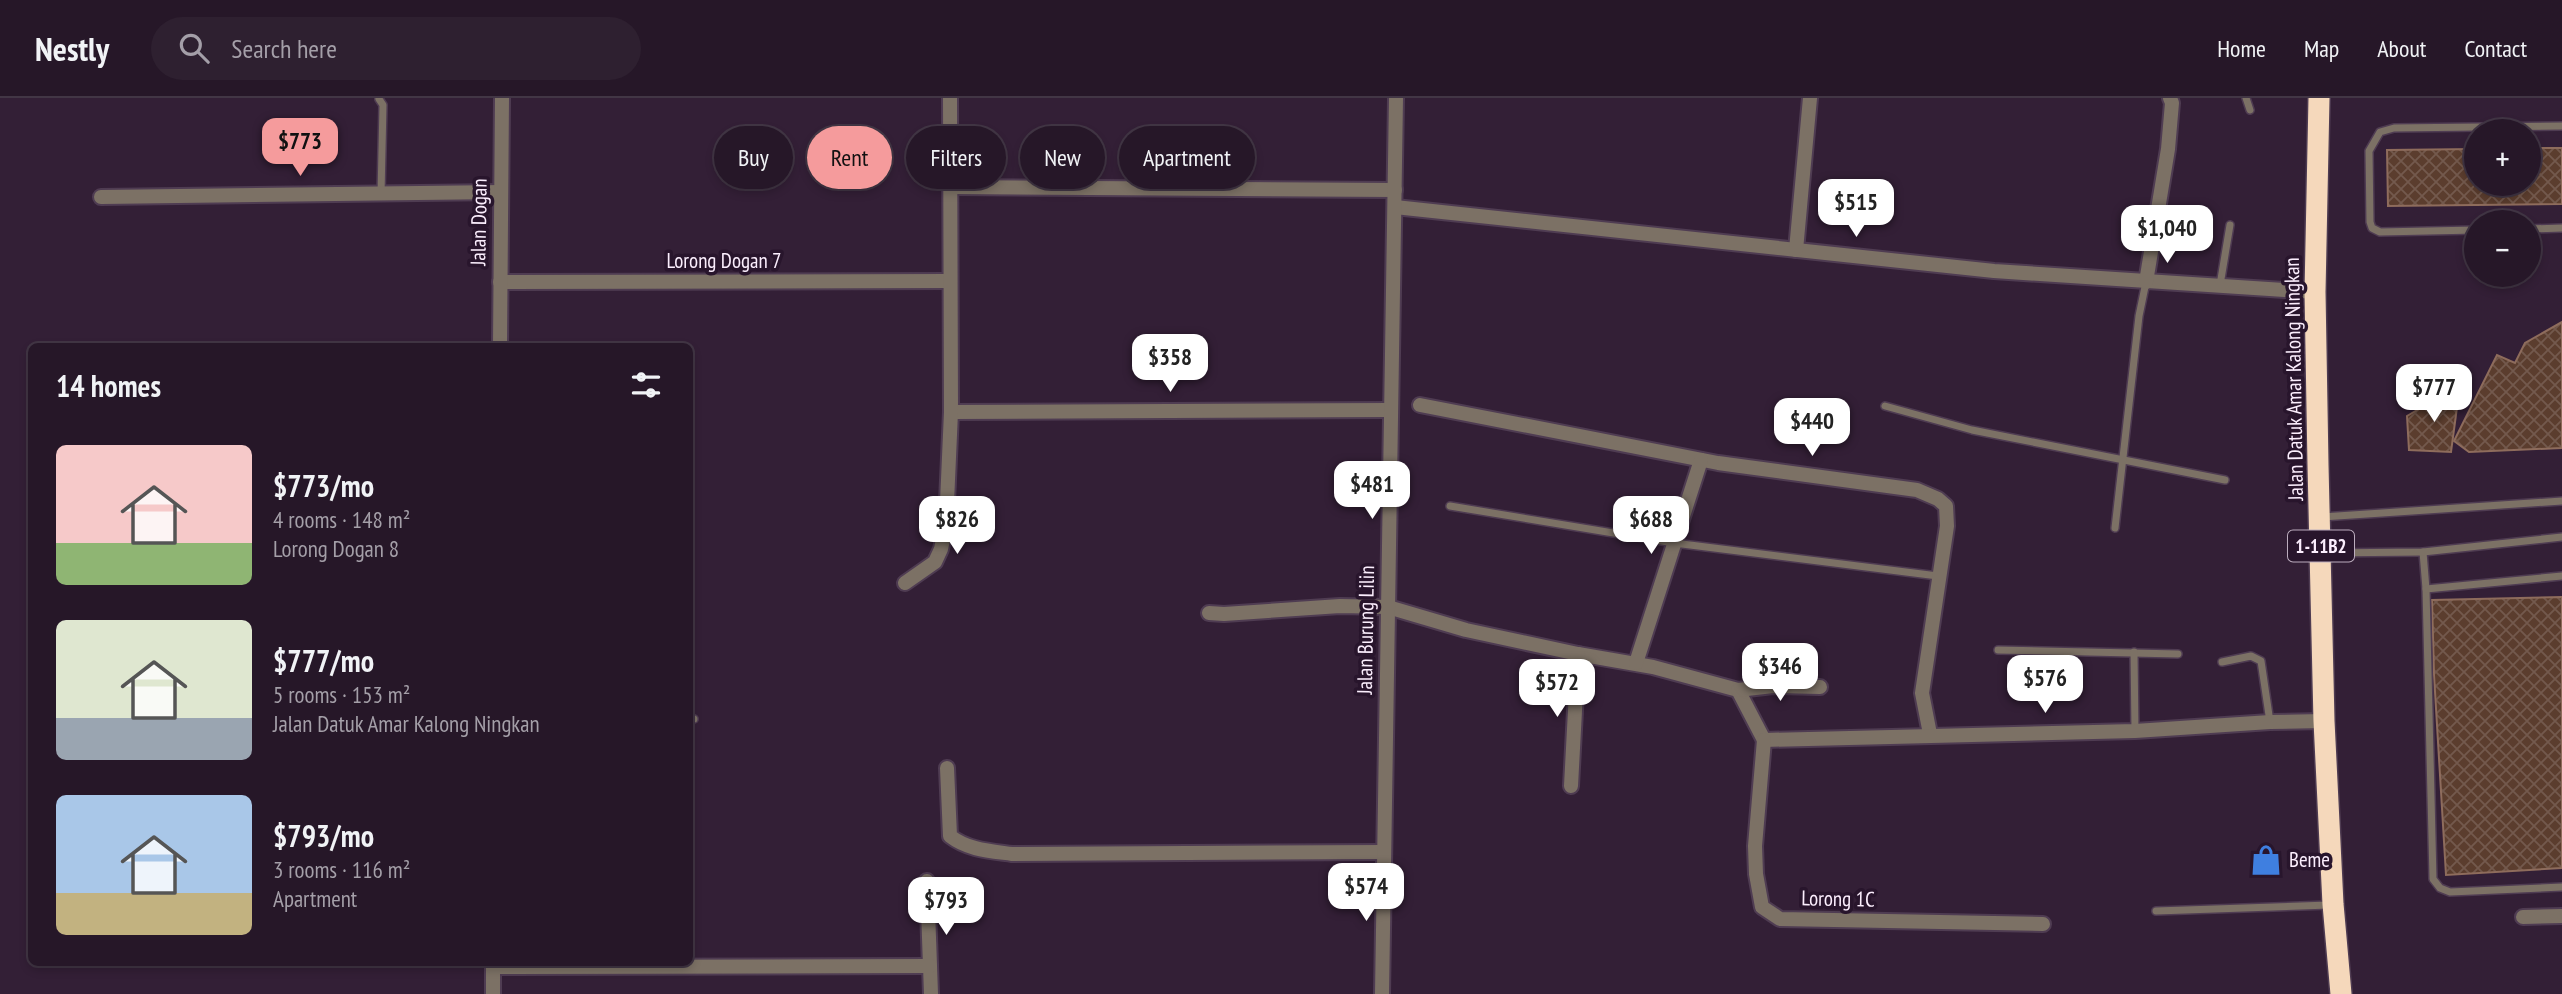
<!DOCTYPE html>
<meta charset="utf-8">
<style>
body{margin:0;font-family:"PT Sans Narrow",sans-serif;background:#2e2030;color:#f1f3f6;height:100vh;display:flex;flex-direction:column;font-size:26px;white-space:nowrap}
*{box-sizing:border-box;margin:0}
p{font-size:23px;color:#a49fa8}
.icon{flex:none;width:38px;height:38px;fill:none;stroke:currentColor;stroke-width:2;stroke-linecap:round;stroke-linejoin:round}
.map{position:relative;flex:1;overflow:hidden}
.drawer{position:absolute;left:28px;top:245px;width:665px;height:623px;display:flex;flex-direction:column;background:#261728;border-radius:10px;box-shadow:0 4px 10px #0003,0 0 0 2px #423645}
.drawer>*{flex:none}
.hud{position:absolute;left:714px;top:28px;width:665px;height:63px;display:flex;gap:14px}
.buttons{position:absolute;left:2464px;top:21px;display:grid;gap:14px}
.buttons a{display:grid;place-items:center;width:77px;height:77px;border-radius:50%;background:#261728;box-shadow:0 4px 10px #0003,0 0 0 2px #423645;font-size:35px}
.price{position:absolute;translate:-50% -60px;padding:0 16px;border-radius:14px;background:#fff;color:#222;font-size:23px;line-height:46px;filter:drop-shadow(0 2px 4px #0008)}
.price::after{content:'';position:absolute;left:50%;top:42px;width:21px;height:16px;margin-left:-10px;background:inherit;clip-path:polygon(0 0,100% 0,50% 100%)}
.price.on{background:#f59b9c;color:#111}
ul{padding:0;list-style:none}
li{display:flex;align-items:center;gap:21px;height:175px;padding:0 28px}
li span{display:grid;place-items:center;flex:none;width:196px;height:140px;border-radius:10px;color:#555}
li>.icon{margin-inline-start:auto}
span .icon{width:84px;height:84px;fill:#fffc;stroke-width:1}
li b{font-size:30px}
h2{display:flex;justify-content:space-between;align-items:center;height:84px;padding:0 28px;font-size:30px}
.tag{padding:0 24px;border-radius:32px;background:#261728;box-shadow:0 4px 10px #0003,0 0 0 2px #423645;font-size:24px;line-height:63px}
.tag.on{background:#f59b9c;color:#111}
header{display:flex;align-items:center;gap:42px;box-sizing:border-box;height:98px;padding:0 35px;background:#261728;border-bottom:2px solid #423645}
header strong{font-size:33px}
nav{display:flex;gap:38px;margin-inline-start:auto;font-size:24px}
.search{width:490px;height:63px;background:#2e2030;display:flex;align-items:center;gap:18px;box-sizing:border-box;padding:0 24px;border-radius:38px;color:#a49fa8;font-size:26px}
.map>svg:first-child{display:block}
.building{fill:url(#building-cross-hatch);stroke:#8e6c5c;stroke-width:2}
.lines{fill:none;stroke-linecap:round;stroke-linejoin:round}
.lane-casing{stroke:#4f3c52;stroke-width:10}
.street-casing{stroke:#4f3c52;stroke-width:18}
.highway-casing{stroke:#4f3c52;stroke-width:24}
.lane{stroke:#7c7165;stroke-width:7}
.street{stroke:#7c7165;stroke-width:14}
.highway{stroke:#f5d8bb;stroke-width:21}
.labels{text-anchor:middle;stroke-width:7;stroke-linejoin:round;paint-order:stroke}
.shield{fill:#28152c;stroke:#bcadbe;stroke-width:2}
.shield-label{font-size:19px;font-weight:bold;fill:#fbeefd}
.street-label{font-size:21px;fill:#fbeefd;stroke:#28152c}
.poi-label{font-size:21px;fill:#fbeefd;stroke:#28152c;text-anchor:start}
</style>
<header>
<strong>Nestly</strong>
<div class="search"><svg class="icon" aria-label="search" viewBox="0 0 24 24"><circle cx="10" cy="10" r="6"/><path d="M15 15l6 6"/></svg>Search here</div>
<nav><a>Home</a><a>Map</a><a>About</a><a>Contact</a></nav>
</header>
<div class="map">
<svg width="2562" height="896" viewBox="0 0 2562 896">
<defs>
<pattern id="building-cross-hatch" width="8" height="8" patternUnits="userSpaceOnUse" patternTransform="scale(1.75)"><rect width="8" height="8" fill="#5b3d2e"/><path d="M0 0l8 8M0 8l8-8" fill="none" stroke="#73594d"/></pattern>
</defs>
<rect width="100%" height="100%" fill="#331f36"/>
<g class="building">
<path d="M2529,50H2562V106L2388,108L2387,52L2476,51V86H2529Z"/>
<path d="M2562,224V350L2469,354L2454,343L2497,257L2515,265L2525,245Z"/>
<path d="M2460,287L2451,354L2409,352L2407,318Z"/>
<path d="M2562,499V770L2446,777L2434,577L2432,502Z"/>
</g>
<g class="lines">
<defs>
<g id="lane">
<path d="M2246,0L2250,12"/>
<path d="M379,1L383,7L381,96"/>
<path d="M2529,131L2562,130"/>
<path d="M2476,132L2380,134L2372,130L2370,124L2369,53L2380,34L2394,30L2562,28"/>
<path d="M2220,187L2230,127"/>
<path d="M1885,308L1972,332L2225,382"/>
<path d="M1450,408L1674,445L1938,478"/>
<path d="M2322,419L2562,403"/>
<path d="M2115,430L2139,218L2146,184"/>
<path d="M2423,454L2426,491L2433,781L2440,790L2450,794L2562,789"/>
<path d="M2322,455L2423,454L2562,439"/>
<path d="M2426,491L2562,478"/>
<path d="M1998,552L2178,556"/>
<path d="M2134,554L2135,633"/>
<path d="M2222,564L2251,558L2261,563L2270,624"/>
<path d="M690,621H694"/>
<path d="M2156,813L2329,807"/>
</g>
<g id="street">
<path d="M951,89L1395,92"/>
<path d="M101,99L501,94"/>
<path d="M1395,109L1994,173L2315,194"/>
<path d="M1796,152L1810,0"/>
<path d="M500,184L949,183"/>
<path d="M2146,184L2168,51L2172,5L2170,0"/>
<path d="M500,248L502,0"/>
<path d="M1420,307L1718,365L1917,392L1938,401L1946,408L1947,428L1922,595L1930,636"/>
<path d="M951,314L1389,312"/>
<path d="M905,485L935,464L941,451L946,427L951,314L950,0"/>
<path d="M1209,515L1224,516L1340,508L1388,509L1466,532L1578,556L1653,569L1738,592L1764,642"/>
<path d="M1636,565L1701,362"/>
<path d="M1738,592L1773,588L1820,589"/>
<path d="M1764,642L2135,633L2270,624L2324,623"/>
<path d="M1764,642L1755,748L1756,776L1762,809L1780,821L2043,826"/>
<path d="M947,670L950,738C968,752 990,753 1012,756L1384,754"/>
<path d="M1571,688L1578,556"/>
<path d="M927,783L931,896"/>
<path d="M2523,819L2562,818"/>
<path d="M493,864V896"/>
<path d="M493,869L930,868"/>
<path d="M1382,896L1396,0"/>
</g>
<path id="highway" d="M2319,0L2315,194L2318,367L2324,623L2333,806L2341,896"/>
</defs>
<use href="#lane" class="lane-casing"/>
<use href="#street" class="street-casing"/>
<use href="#highway" class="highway-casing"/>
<use href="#lane" class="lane"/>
<use href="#street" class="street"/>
<use href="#highway" class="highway"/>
</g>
<defs>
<symbol id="shop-bare" viewBox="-9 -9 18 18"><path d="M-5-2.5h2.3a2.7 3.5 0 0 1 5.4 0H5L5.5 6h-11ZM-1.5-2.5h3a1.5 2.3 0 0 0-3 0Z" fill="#3f7fe0" stroke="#28152c" stroke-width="2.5" paint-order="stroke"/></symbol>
</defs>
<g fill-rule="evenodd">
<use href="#shop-bare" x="2244" y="740" width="44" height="44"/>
</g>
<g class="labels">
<rect class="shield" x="2288" y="432.5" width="66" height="31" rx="5"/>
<g class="shield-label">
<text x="2321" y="455">1-11B2</text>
</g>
<g class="street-label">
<text transform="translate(479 124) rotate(-89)" y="7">Jalan Dogan</text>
<text x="724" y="170">Lorong Dogan 7</text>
<text transform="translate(2294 281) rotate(-91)" y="7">Jalan Datuk Amar Kalong Ningkan</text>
<text transform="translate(1366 532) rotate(-89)" y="7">Jalan Burung Lilin</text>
<text transform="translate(1838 801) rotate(1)" y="7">Lorong 1C</text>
</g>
<g class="poi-label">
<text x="2289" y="769">Beme</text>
</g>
</g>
</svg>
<div class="buttons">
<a>+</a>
<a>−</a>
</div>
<b class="price on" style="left:300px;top:80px">$773</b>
<b class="price" style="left:1856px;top:141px">$515</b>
<b class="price" style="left:2167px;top:167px">$1,040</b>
<b class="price" style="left:1170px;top:296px">$358</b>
<b class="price" style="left:2434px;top:326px">$777</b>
<b class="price" style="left:1812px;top:360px">$440</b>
<b class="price" style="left:1372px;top:423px">$481</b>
<b class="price" style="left:957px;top:458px">$826</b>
<b class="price" style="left:1651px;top:458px">$688</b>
<b class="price" style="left:1780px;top:605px">$346</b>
<b class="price" style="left:2045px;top:617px">$576</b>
<b class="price" style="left:1557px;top:621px">$572</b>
<b class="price" style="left:1366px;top:825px">$574</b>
<b class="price" style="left:946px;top:839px">$793</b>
<div class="hud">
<a class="tag">Buy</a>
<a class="tag on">Rent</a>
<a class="tag">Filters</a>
<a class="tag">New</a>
<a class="tag">Apartment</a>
</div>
<section class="drawer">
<h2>14 homes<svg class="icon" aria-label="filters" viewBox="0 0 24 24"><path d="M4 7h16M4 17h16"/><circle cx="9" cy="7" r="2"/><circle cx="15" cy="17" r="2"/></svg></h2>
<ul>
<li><span style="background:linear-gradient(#f6c9c9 70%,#8fb573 0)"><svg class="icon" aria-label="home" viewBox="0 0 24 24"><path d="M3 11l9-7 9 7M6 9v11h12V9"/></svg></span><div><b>$773/mo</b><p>4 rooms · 148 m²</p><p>Lorong Dogan 8</p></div></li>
<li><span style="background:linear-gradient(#dfe7d0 70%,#9aa5b1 0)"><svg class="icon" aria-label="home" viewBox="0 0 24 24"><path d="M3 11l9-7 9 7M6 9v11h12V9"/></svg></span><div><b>$777/mo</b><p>5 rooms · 153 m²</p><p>Jalan Datuk Amar Kalong Ningkan</p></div></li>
<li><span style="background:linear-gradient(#a9c7e8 70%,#c2b280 0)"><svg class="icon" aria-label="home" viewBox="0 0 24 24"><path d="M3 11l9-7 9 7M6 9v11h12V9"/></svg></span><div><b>$793/mo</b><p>3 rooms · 116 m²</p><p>Apartment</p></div></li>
</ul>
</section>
</div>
